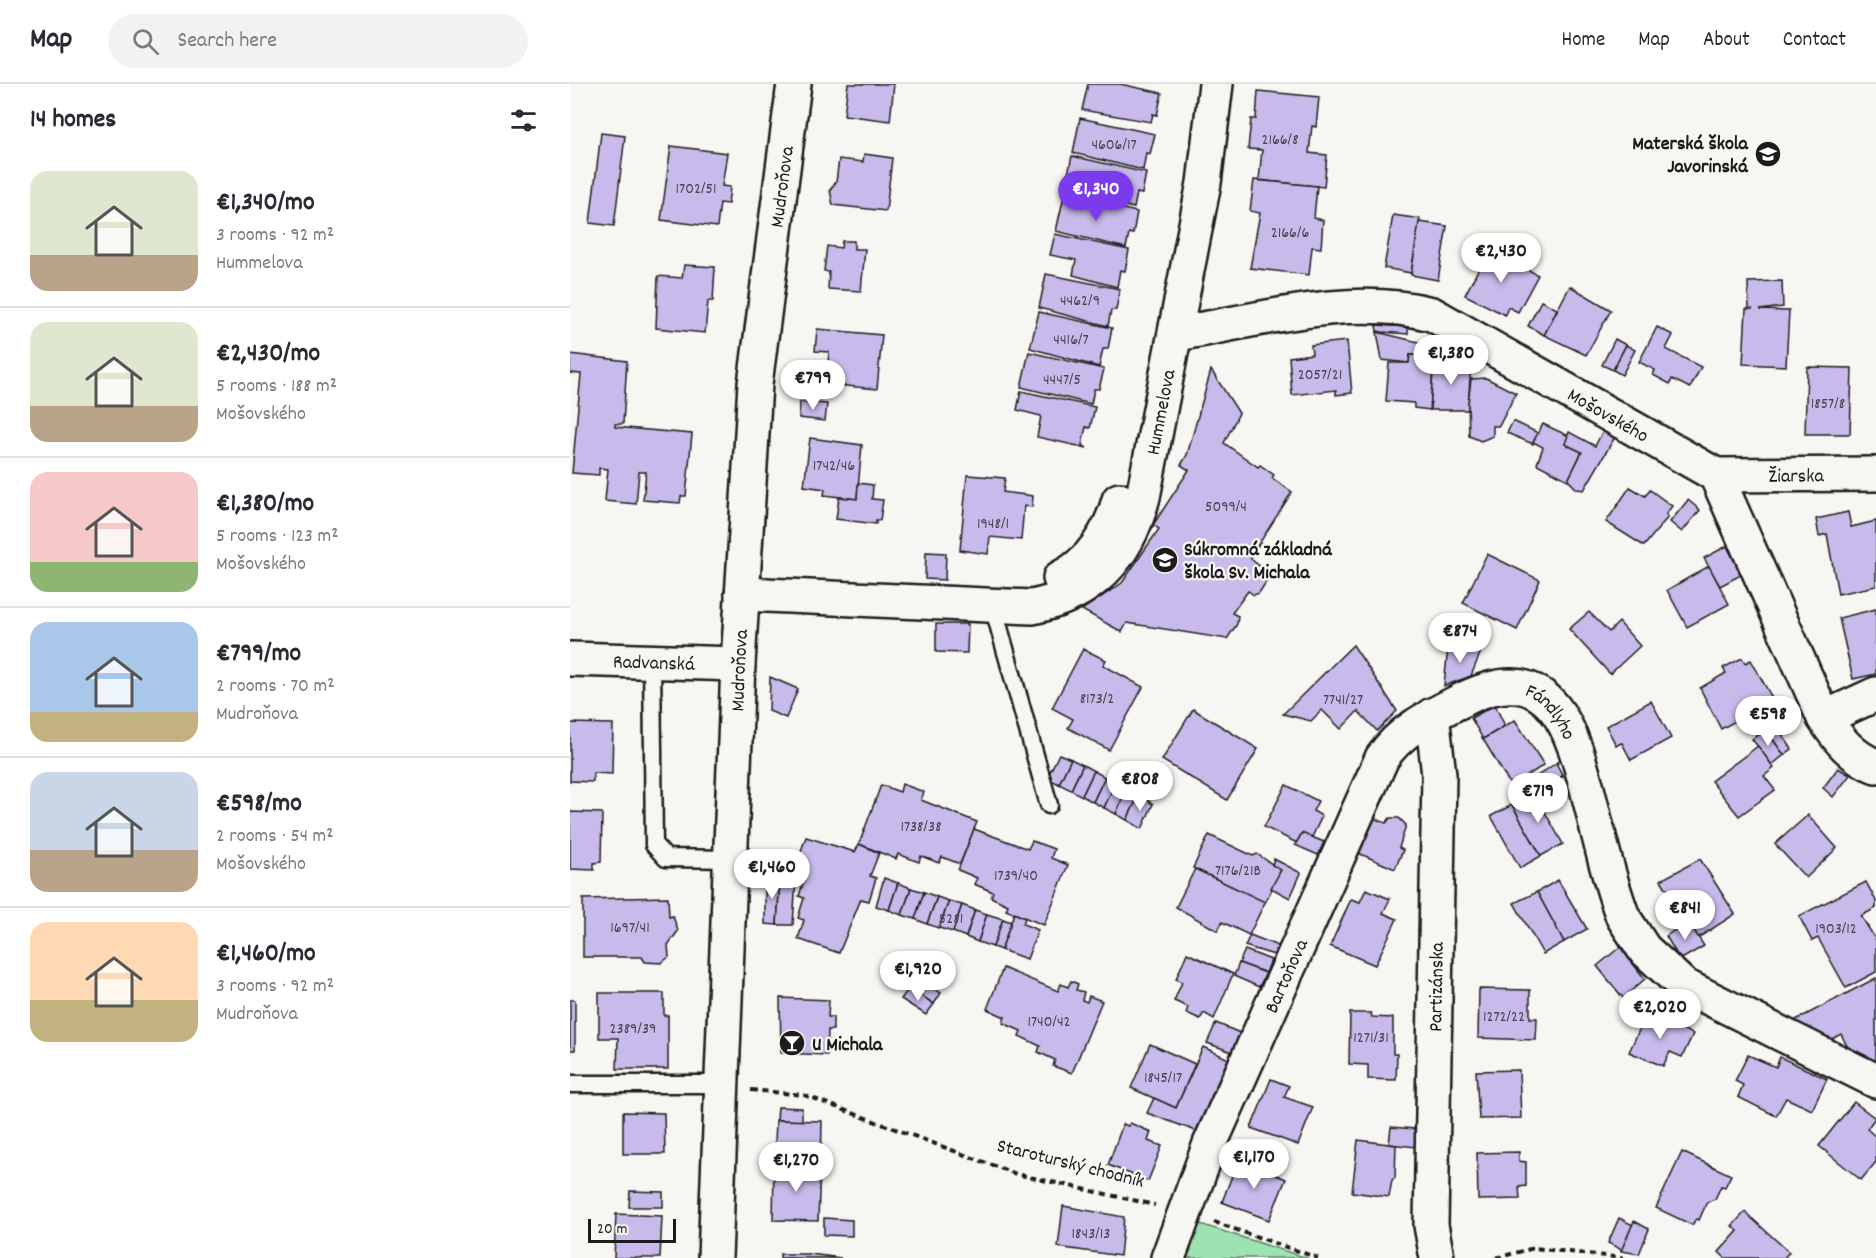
<!DOCTYPE html>
<meta charset="utf-8">
<style>
body{margin:0;font-family:Dekko,sans-serif;background:#f2f2f3;color:#2b2b33;height:100vh;display:flex;flex-direction:column;font-size:22px;white-space:nowrap}
*{box-sizing:border-box;margin:0}
p{font-size:20px;color:#7c7c81}
.icon{flex:none;width:33px;height:33px;fill:none;stroke:currentColor;stroke-width:2;stroke-linecap:round;stroke-linejoin:round}
.map{position:relative;flex:1;overflow:hidden}
.details{display:flex;flex-direction:column;background:#fff;width:570px}
.details>*{flex:none}
.scale{position:absolute;left:18px;bottom:15px;width:88px;box-sizing:border-box;padding-left:6px;border:3px solid #1c1c1c;border-top:0;font-size:16px;line-height:21px;white-space:nowrap;color:#1c1c1c;-webkit-text-stroke:4px #f6f6f2;paint-order:stroke}
.price{position:absolute;translate:-50% -51px;padding:0 14px;border-radius:21px;background:#fff;color:#222;font-size:20px;line-height:39px;filter:drop-shadow(0 2px 3px #0008)}
.price::after{content:'';position:absolute;left:50%;top:36px;width:18px;height:14px;margin-left:-9px;background:inherit;clip-path:polygon(0 0,100% 0,50% 100%)}
.price.selected{background:#7c3aed;color:#fff}
ul{padding:0;list-style:none}
li{display:flex;align-items:center;gap:18px;height:150px;padding:0 30px}
li+li{border-top:2px solid #e1e1e2}
li span{display:grid;place-items:center;flex:none;width:168px;height:120px;border-radius:18px;color:#555}
li>.icon{margin-inline-start:auto}
span .icon{width:72px;height:72px;fill:#fffc;stroke-width:1}
li b{font-size:26px}
h2{display:flex;justify-content:space-between;align-items:center;height:72px;padding:0 30px;font-size:26px}
header{display:flex;align-items:center;gap:36px;box-sizing:border-box;height:84px;padding:0 30px;background:#fff;border-bottom:2px solid #e1e1e2}
header strong{font-size:28px}
nav{display:flex;gap:33px;margin-inline-start:auto;font-size:21px}
.search{width:420px;height:54px;background:#f2f2f3;display:flex;align-items:center;gap:15px;box-sizing:border-box;padding:0 21px;border-radius:33px;color:#7c7c81;font-size:22px}
main{display:flex;flex:1;min-height:0}
.map>svg:first-child{display:block}
.green{fill:#9ce3b1;stroke:#5c8066;stroke-width:1.5}
.building{fill:#c8baeb;stroke:#1c1c1c;stroke-width:1.5}
.lines{fill:none;stroke-linecap:round;stroke-linejoin:round}
.lane-casing{stroke:#1c1c1c;stroke-width:21}
.street-casing{stroke:#1c1c1c;stroke-width:38}
.secondary-casing{stroke:#1c1c1c;stroke-width:38}
.path{stroke:#1c1c1c;stroke-width:4;stroke-dasharray:6 4.5;stroke-linecap:butt}
.lane{stroke:#f6f6f2;stroke-width:16}
.street{stroke:#f6f6f2;stroke-width:33}
.secondary{stroke:#f6f6f2;stroke-width:33}
.labels{text-anchor:middle;stroke-width:4.5;stroke-linejoin:round;paint-order:stroke}
.number-label{font-size:16px;fill:#474450}
.poi-label{font-size:20px;font-weight:bold;fill:#1c1c1c;stroke:#f6f6f2;text-anchor:start}
.street-label{font-size:20px;fill:#1c1c1c;stroke:#f6f6f2}
</style>
<header>
<strong>Map</strong>
<div class="search"><svg class="icon" aria-label="search" viewBox="0 0 24 24"><circle cx="10" cy="10" r="6"/><path d="M15 15l6 6"/></svg>Search here</div>
<nav><a>Home</a><a>Map</a><a>About</a><a>Contact</a></nav>
</header>
<main>
<section class="details">
<h2>14 homes<svg class="icon" aria-label="filters" viewBox="0 0 24 24"><path d="M4 7h16M4 17h16"/><circle cx="9" cy="7" r="2"/><circle cx="15" cy="17" r="2"/></svg></h2>
<ul>
<li><span style="background:linear-gradient(#dfe7d0 70%,#b9a48a 0)"><svg class="icon" aria-label="home" viewBox="0 0 24 24"><path d="M3 11l9-7 9 7M6 9v11h12V9"/></svg></span><div><b>€1,340/mo</b><p>3 rooms · 92 m²</p><p>Hummelova</p></div></li>
<li><span style="background:linear-gradient(#dfe7d0 70%,#b9a48a 0)"><svg class="icon" aria-label="home" viewBox="0 0 24 24"><path d="M3 11l9-7 9 7M6 9v11h12V9"/></svg></span><div><b>€2,430/mo</b><p>5 rooms · 188 m²</p><p>Mošovského</p></div></li>
<li><span style="background:linear-gradient(#f6c9c9 75%,#8fb573 0)"><svg class="icon" aria-label="home" viewBox="0 0 24 24"><path d="M3 11l9-7 9 7M6 9v11h12V9"/></svg></span><div><b>€1,380/mo</b><p>5 rooms · 123 m²</p><p>Mošovského</p></div></li>
<li><span style="background:linear-gradient(#a9c7e8 75%,#c2b280 0)"><svg class="icon" aria-label="home" viewBox="0 0 24 24"><path d="M3 11l9-7 9 7M6 9v11h12V9"/></svg></span><div><b>€799/mo</b><p>2 rooms · 70 m²</p><p>Mudroňova</p></div></li>
<li><span style="background:linear-gradient(#c9d6e8 65%,#b9a48a 0)"><svg class="icon" aria-label="home" viewBox="0 0 24 24"><path d="M3 11l9-7 9 7M6 9v11h12V9"/></svg></span><div><b>€598/mo</b><p>2 rooms · 54 m²</p><p>Mošovského</p></div></li>
<li><span style="background:linear-gradient(#ffd9b3 65%,#c2b280 0)"><svg class="icon" aria-label="home" viewBox="0 0 24 24"><path d="M3 11l9-7 9 7M6 9v11h12V9"/></svg></span><div><b>€1,460/mo</b><p>3 rooms · 92 m²</p><p>Mudroňova</p></div></li>
</ul>
</section>
<div class="map">
<svg width="1306" height="1174" viewBox="0 0 1306 1174">
<rect width="100%" height="100%" fill="#f6f6f2"/>
<filter id="ink" filterUnits="userSpaceOnUse"><feTurbulence type="fractalNoise" baseFrequency=".0167" numOctaves="2"/><feDisplacementMap in="SourceGraphic" scale="12" xChannelSelector="R" yChannelSelector="G"/><feConvolveMatrix kernelMatrix="1 2 1 2 8 2 1 2 1" color-interpolation-filters="sRGB"/></filter>
<g filter="url(#ink)">
<path class="green" d="M627,1139L737,1174H615Z"/>
<g class="building">
<path d="M278,0H324L320,37L274,31Z"/>
<path d="M518,0H550L592,9L587,31L583,30L581,38L512,26Z"/>
<path d="M688,7L749,13L746,43L742,42L739,69L757,71L754,103L689,96L692,66L678,65L681,35H686Z"/>
<path d="M510,34L585,50L580,70L576,69L573,86L503,69Z"/>
<path d="M31,49L55,52L44,142L20,139Z"/>
<path d="M101,62L157,69L152,102L160,103L158,120L150,119L147,143L91,136Z"/>
<path d="M294,70L322,74L316,127L263,121L260,106L266,98L269,75L293,78Z"/>
<path d="M502,72L576,89L572,110L567,109L564,124L494,107Z"/>
<path d="M684,96L747,102L744,134L753,136L751,164L742,163L739,191L680,184L690,129L680,127Z"/>
<path d="M494,112L567,128L563,150L559,149L556,164L486,147Z"/>
<path d="M823,131L850,135L841,189L814,184Z"/>
<path d="M849,138L877,142L868,196L841,191Z"/>
<path d="M485,150L559,166L555,187L550,186L547,203L503,191L506,176L480,171Z"/>
<path d="M272,157H284V165H295L291,207L258,205L259,188L254,187L257,162L271,164Z"/>
<path d="M919,165L968,191L948,228L938,223L935,231L895,211Z"/>
<path d="M114,181L145,183L143,217H138L135,249L86,244L88,192L112,194Z"/>
<path d="M476,190L550,205L546,226H541L538,242L469,224Z"/>
<path d="M1212,197L1213,223L1190,226L1219,227L1216,282L1173,280L1176,225H1183H1179L1178,198Z"/>
<path d="M1000,202L1041,226L1016,271L974,251Z"/>
<path d="M971,217L987,225L974,251L958,242Z"/>
<path d="M469,228L542,244L538,265H533L529,283L460,264Z"/>
<path d="M806,241L838,243V250L812,248L807,247Z"/>
<path d="M1087,243L1103,251L1096,265L1131,283L1120,304L1102,295L1100,300L1083,291L1085,286L1069,278Z"/>
<path d="M247,245L312,251L307,305L256,300L259,268L245,267Z"/>
<path d="M807,248L861,261L860,272L840,271L839,279L812,276Z"/>
<path d="M1045,255L1056,261L1043,286L1032,281Z"/>
<path d="M777,257L782,309L766,311V306L722,311L719,273L742,270L741,261Z"/>
<path d="M1056,261L1065,266L1052,291L1043,286Z"/>
<path d="M459,268L534,285L529,305H524L521,320L451,303Z"/>
<path d="M0,270L57,277L53,340H45V343L122,350L116,412H111L110,419L73,416L76,388H69L66,420L35,417L38,385L29,384V391L2,389L11,290L0,289Z"/>
<path d="M840,271L864,273L860,326L844,324V319L816,317L819,279H839Z"/>
<path d="M864,273L902,275L901,278L864,276Z"/>
<path d="M864,276L901,278L898,326H860Z"/>
<path d="M1237,283L1282,284L1280,350H1235Z"/>
<path d="M641,286L669,329L654,359L688,383L690,381L704,391L702,394L722,408L683,469L681,475L698,489V495L689,509L684,511L678,507L662,529L668,532L667,540L657,555L557,539L552,548L512,526L552,499L589,445L583,441L619,386L611,381L617,371Z"/>
<path d="M916,294L946,309L929,342H923V352L911,357L899,352L898,319L901,295Z"/>
<path d="M451,307L525,323L520,344L516,343L512,361L517,364L467,353L471,332L447,326Z"/>
<path d="M230,318L257,320L255,337L229,334Z"/>
<path d="M943,337L968,349L963,360L937,349Z"/>
<path d="M973,340L999,352L995,360L1012,368L998,396L967,380L973,363L963,358Z"/>
<path d="M1033,347L1045,353L1014,406L1007,405L998,396L1012,368L995,360L999,348L1025,362Z"/>
<path d="M240,354L292,361L287,415L254,411L255,405L234,402Z"/>
<path d="M397,391L435,394L433,408L463,412L462,423L454,422L451,456L420,453L418,470L390,466Z"/>
<path d="M288,399L303,401L302,415L313,416L310,436H306V440L266,435L269,413L287,415Z"/>
<path d="M1060,403L1075,412L1080,406L1102,422L1096,430L1098,433L1074,462L1036,438Z"/>
<path d="M1118,416L1130,426L1112,448L1100,438Z"/>
<path d="M1278,428L1281,443L1306,437V502L1268,510L1257,450L1249,452L1246,435Z"/>
<path d="M1157,462L1171,491L1150,502L1134,474Z"/>
<path d="M356,468L376,469L375,496L355,495Z"/>
<path d="M917,470L970,496L947,546L893,519Z"/>
<path d="M1139,482L1159,520L1117,543L1097,506Z"/>
<path d="M1306,525V590L1283,595L1269,534Z"/>
<path d="M1019,528L1039,548L1049,538L1070,562L1040,590L999,545Z"/>
<path d="M366,540H398L397,569L366,568Z"/>
<path d="M783,561L827,627L807,647L788,627L771,645L752,626L741,637L713,630Z"/>
<path d="M878,563L912,565L901,592L874,602Z"/>
<path d="M513,565L536,576L533,581L573,603L539,666L498,644L503,635L482,624Z"/>
<path d="M1172,574L1175,579L1181,576L1203,616L1151,645L1130,604L1156,589L1153,584Z"/>
<path d="M200,593L228,605L216,634L199,627Z"/>
<path d="M1081,617L1101,654L1061,676L1052,659L1046,661L1036,642Z"/>
<path d="M925,621L935,642L913,655L901,634Z"/>
<path d="M623,625L688,665L657,716L592,676Z"/>
<path d="M945,636L974,681L941,702L913,655Z"/>
<path d="M0,639L43,640L42,690L23,689V698L0,697Z"/>
<path d="M1205,640L1222,665L1214,671L1196,646Z"/>
<path d="M1196,646L1214,671L1202,681L1182,655Z"/>
<path d="M1188,662L1204,684L1194,692L1205,706L1169,732L1141,697Z"/>
<path d="M489,670L501,675L489,700L477,694Z"/>
<path d="M501,675L513,681L501,706L489,700Z"/>
<path d="M989,677L987,681L993,692L968,706L963,695Z"/>
<path d="M513,681L524,687L512,712L501,706Z"/>
<path d="M1268,684L1280,691L1263,713L1253,704Z"/>
<path d="M524,687L535,693L523,718L512,712Z"/>
<path d="M993,692L990,695L997,706L975,718L968,706Z"/>
<path d="M535,693L545,700L534,724L523,718Z"/>
<path d="M332,700L354,708L351,716L407,738L390,780L372,773L369,779L351,772L349,778L328,770L326,775L289,760L311,701L330,708Z"/>
<path d="M545,700L556,706L546,730L534,724Z"/>
<path d="M716,701L748,717L743,727L752,732L742,753L732,749L727,759L694,743Z"/>
<path d="M556,706L569,711L557,736L546,730Z"/>
<path d="M964,709L993,760L971,772L942,721Z"/>
<path d="M569,711L583,720L572,745L557,736Z"/>
<path d="M942,721L971,772L950,784L921,732Z"/>
<path d="M0,728L32,729L31,778L24,779V786L0,785Z"/>
<path d="M1238,731L1267,764L1236,794L1205,760Z"/>
<path d="M801,733L816,739L820,734H829L836,741L829,764L833,766L825,785L786,768Z"/>
<path d="M404,745L458,765L462,757L484,765L481,774L498,781L474,841L436,826L438,821L421,813L423,808L404,800L407,794L388,786Z"/>
<path d="M732,749L754,758L748,771L725,761Z"/>
<path d="M639,751L683,772L687,770L711,786L695,819L623,784Z"/>
<path d="M236,753L285,768L289,760L309,769L300,792L306,794L299,817L291,815L269,869L228,855L234,836L228,834L234,814L229,812L235,793L230,791L235,773L230,770Z"/>
<path d="M704,775L731,789L720,814L701,804L711,786L702,781Z"/>
<path d="M1130,775L1165,830L1128,854L1091,796Z"/>
<path d="M625,785L695,818L679,851L652,838L648,847L606,823Z"/>
<path d="M195,793L210,794L207,841L195,840Z"/>
<path d="M210,794L226,795L223,841H207Z"/>
<path d="M314,794L328,799L319,826L306,822Z"/>
<path d="M988,796L1017,845L994,858L967,808Z"/>
<path d="M1296,798L1306,817V824L1291,832L1306,856V888L1276,904L1248,854L1242,857L1229,832Z"/>
<path d="M328,799L341,804L332,831L319,826Z"/>
<path d="M341,804L354,808L345,835L332,831Z"/>
<path d="M796,805L820,815L813,829L827,835L805,881L760,862L781,815L790,818Z"/>
<path d="M354,808L367,813L357,840L345,835Z"/>
<path d="M967,808L994,858L973,870L944,819Z"/>
<path d="M98,813L99,833L103,832L108,847L98,861L99,873L91,879L75,878L72,873H13V815Z"/>
<path d="M367,813L379,817L369,844L357,840Z"/>
<path d="M379,817L392,821L383,848L369,844Z"/>
<path d="M392,821L405,826L396,853L383,848Z"/>
<path d="M405,826L417,830L408,858L396,853Z"/>
<path d="M444,829L455,834L453,840L468,846L457,875L431,866Z"/>
<path d="M417,830L433,835L423,863L408,858Z"/>
<path d="M433,835L441,838L431,866L423,863Z"/>
<path d="M1118,837L1134,862L1110,876L1096,852Z"/>
<path d="M680,851L708,862L704,871L675,862Z"/>
<path d="M1050,863L1075,895L1053,914L1027,882Z"/>
<path d="M675,866L701,876L696,889L669,879Z"/>
<path d="M617,869L663,890L644,935L634,929L630,935L619,930L616,929L618,923L604,917L612,898L606,895Z"/>
<path d="M669,879L696,889L689,903L664,892Z"/>
<path d="M433,884L488,907L491,900L498,903L501,897L508,900L506,906L514,908L512,916L517,918L519,912L532,917L502,989L483,982L485,976L468,968L470,962L449,952L451,947L433,939L435,933L417,925Z"/>
<path d="M346,893L371,909L364,920L339,904Z"/>
<path d="M1306,894V978L1278,964L1271,950L1260,956L1222,938Z"/>
<path d="M339,904L364,920L356,931L331,915Z"/>
<path d="M909,905L960,906V934H967L966,956L908,954Z"/>
<path d="M29,909H94V932L98,931V985H47L48,954H29Z"/>
<path d="M210,914L259,916L258,933H263V946H258L257,971L211,969Z"/>
<rect x="0" y="916" width="5" height="50"/>
<path d="M780,929H801L802,933L823,934V970H827L826,996L798,995V981L779,980Z"/>
<path d="M1077,929L1123,950L1112,973L1100,968L1093,982L1059,968Z"/>
<path d="M646,939L670,949L662,968L637,959Z"/>
<path d="M580,960L625,980L606,1024L561,1004Z"/>
<path d="M633,963L659,975L626,1047L577,1029L584,1014L606,1024Z"/>
<path d="M1178,971L1206,983L1210,973L1257,995L1242,1026L1216,1014L1206,1032L1168,1013L1173,1001L1165,997Z"/>
<path d="M949,986L951,1034L909,1035L906,987Z"/>
<path d="M701,995L719,1002L714,1013L743,1023L728,1061L681,1044Z"/>
<path d="M1284,1018L1305,1034L1297,1045L1306,1053V1078L1291,1096L1249,1062Z"/>
<path d="M208,1023L232,1024V1037L207,1036Z"/>
<path d="M53,1028L94,1029L95,1070H53Z"/>
<path d="M206,1036L252,1037L251,1082L204,1081Z"/>
<path d="M560,1039L581,1048L578,1057L592,1062L578,1097L538,1081L553,1040L558,1042Z"/>
<path d="M821,1043L845,1045L846,1063L819,1060Z"/>
<path d="M788,1056L826,1061L825,1094L822,1096L819,1113L782,1108Z"/>
<path d="M949,1068V1077L956,1078V1102L949,1103L950,1115L908,1116L907,1069Z"/>
<path d="M1112,1068L1161,1091L1155,1103L1151,1102L1145,1115L1137,1118L1129,1136L1126,1135L1122,1141L1086,1124Z"/>
<path d="M668,1076L716,1095L699,1136L652,1118Z"/>
<path d="M204,1081L250,1082L248,1137L203,1136Z"/>
<path d="M60,1107L93,1108V1123H59Z"/>
<path d="M493,1122L554,1133L550,1172L488,1163Z"/>
<path d="M1175,1128L1219,1168L1214,1174H1155L1149,1168L1168,1147L1162,1142Z"/>
<path d="M46,1130L92,1132L90,1174H44Z"/>
<path d="M254,1134L282,1136V1152L254,1151Z"/>
<path d="M1049,1134L1063,1141L1052,1166L1038,1159Z"/>
<path d="M1064,1137L1079,1145L1069,1170L1051,1167Z"/>
<path d="M210,1170H240L271,1174H210Z"/>
</g>
<g class="lines">
<defs>
<g id="lane">
<path d="M423,522L479,721"/>
<path d="M82,576L84,761L96,774L160,775"/>
<path d="M0,1000H152"/>
</g>
<g id="street">
<path id="s1" d="M606,250C690,236 778,209 862,230L1146,391L1254,634C1268,655 1282,673 1306,682"/>
<path id="s2" d="M1146,391L1306,390"/>
<path d="M490,494C520,480 541,447 549,416"/>
<path id="s3" d="M172,510L462,523C523,511 558,472 573,413L634,99L646,0"/>
<path id="s4" d="M0,575L168,580"/>
<path d="M862,631L869,691L861,1141L867,1174"/>
<path d="M1254,634L1306,610"/>
<path id="s5" d="M598,1174L640,1060L812,674C832,644 865,630 896,614C988,569 1005,659 1022,724C1031,761 1040,798 1053,833L1074,865L1113,901L1306,997"/>
</g>
<g id="secondary">
<path id="s6" d="M145,1174L168,580L185,300L224,0"/>
</g>
</defs>
<use href="#lane" class="lane-casing"/>
<use href="#street" class="street-casing"/>
<use href="#secondary" class="secondary-casing"/>
<g class="path">
<path d="M181,1006L234,1011L446,1090L585,1121"/>
<path d="M644,1138L748,1174"/>
<path d="M926,1174L964,1164L1053,1174"/>
</g>
<use href="#lane" class="lane"/>
<use href="#street" class="street"/>
<use href="#secondary" class="secondary"/>
</g>
</g>
<defs>
<symbol id="school-disc" viewBox="-11 -11 22 22"><circle r="9.5" fill="#1c1c1c" stroke="#f6f6f2"/><path d="M0-5L7-2L0 1L-7-2ZM-4 1L0 2.5L4 1V4Q0 6-4 4Z" fill="#fff"/></symbol>
<symbol id="bar-disc" viewBox="-11 -11 22 22"><circle r="9.5" fill="#1c1c1c" stroke="#f6f6f2"/><path d="M-6-5H6L.8 .8V4.5H3.5V6h-7V4.5H-.8V.8Z" fill="#fff"/></symbol>
</defs>
<g fill-rule="evenodd">
<use href="#school-disc" x="1183" y="55" width="30" height="30"/>
<use href="#school-disc" x="580" y="461" width="30" height="30"/>
<use href="#bar-disc" x="207" y="944" width="30" height="30"/>
</g>
<g class="labels">
<g class="number-label">
<text x="710" y="60">2166/8</text>
<text x="544" y="65">4606/17</text>
<text x="126" y="109">1702/51</text>
<text x="720" y="153">2166/6</text>
<text x="510" y="221">4462/9</text>
<text x="501" y="260">4416/7</text>
<text x="750" y="295">2057/21</text>
<text x="492" y="300">4447/5</text>
<text x="1258" y="324">1857/8</text>
<text x="264" y="386">1742/46</text>
<text x="656" y="427">5099/4</text>
<text x="423" y="444">1948/1</text>
<text x="527" y="619">8173/2</text>
<text x="773" y="620">7741/27</text>
<text x="351" y="747">1738/38</text>
<text x="668" y="791">7176/21B</text>
<text x="446" y="796">1739/40</text>
<text x="381" y="839">5281</text>
<text x="60" y="848">1697/41</text>
<text x="1266" y="849">1903/12</text>
<text x="934" y="937">1272/22</text>
<text x="479" y="942">1740/42</text>
<text x="63" y="949">2389/39</text>
<text x="801" y="958">1271/31</text>
<text x="593" y="998">1845/17</text>
<text x="521" y="1154">1843/13</text>
</g>
<g class="poi-label">
<text x="1178" y="65" text-anchor="end">Materská škola<tspan x="1178" dy="23">Javorinská</tspan></text>
<text x="614" y="471">Súkromná základná<tspan x="614" dy="23">škola Sv. Michala</tspan></text>
<text x="242" y="966">U Michala</text>
</g>
<g class="street-label">
<text dy="7" stroke="none"><textPath href="#s6" startOffset="1074">Mudroňova</textPath></text>
<text dy="7" stroke="none"><textPath href="#s3" startOffset="543">Hummelova</textPath></text>
<text dy="7" stroke="none"><textPath href="#s1" startOffset="462">Mošovského</textPath></text>
<text dy="7" stroke="none"><textPath href="#s2" startOffset="80">Žiarska</textPath></text>
<text dy="7" stroke="none"><textPath href="#s4" startOffset="84">Radvanská</textPath></text>
<text dy="7" stroke="none"><textPath href="#s6" startOffset="588">Mudroňova</textPath></text>
<text dy="7" stroke="none"><textPath href="#s5" startOffset="746">Fándlyho</textPath></text>
<text dy="7" stroke="none"><textPath href="#s5" startOffset="306">Bartoňova</textPath></text>
<text transform="translate(865 903) rotate(-89)" y="7">Partizánska</text>
<text transform="translate(501 1078) rotate(14)" y="7">Staroturský chodník</text>
</g>
</g>
</svg>
<div class="scale">20 m</div>
<b class="price selected" style="left:526px;top:138px">€1,340</b>
<b class="price" style="left:931px;top:200px">€2,430</b>
<b class="price" style="left:881px;top:302px">€1,380</b>
<b class="price" style="left:243px;top:327px">€799</b>
<b class="price" style="left:890px;top:580px">€874</b>
<b class="price" style="left:1198px;top:663px">€598</b>
<b class="price" style="left:570px;top:728px">€808</b>
<b class="price" style="left:968px;top:740px">€719</b>
<b class="price" style="left:202px;top:816px">€1,460</b>
<b class="price" style="left:1115px;top:857px">€841</b>
<b class="price" style="left:348px;top:918px">€1,920</b>
<b class="price" style="left:1090px;top:956px">€2,020</b>
<b class="price" style="left:684px;top:1106px">€1,170</b>
<b class="price" style="left:226px;top:1109px">€1,270</b>
</div>
</main>
